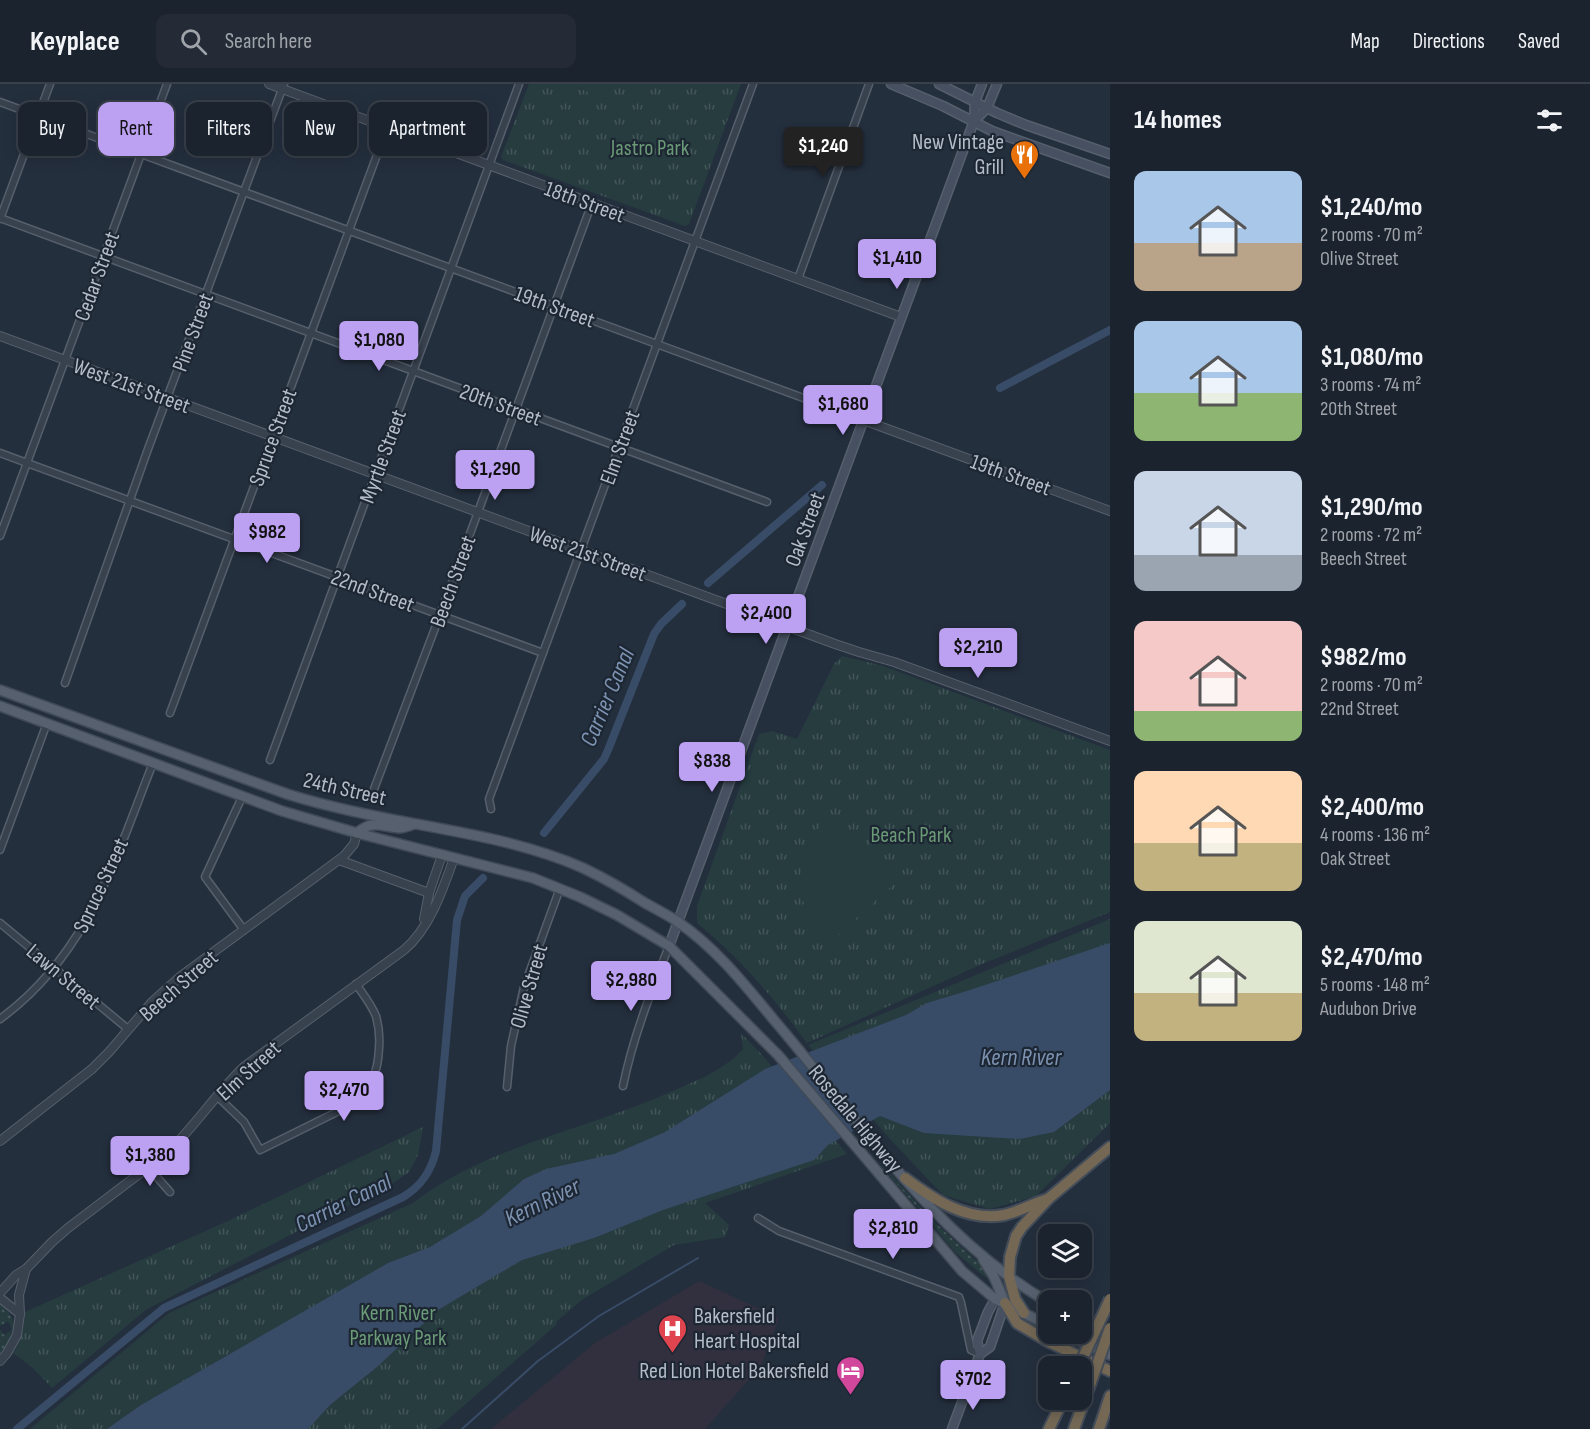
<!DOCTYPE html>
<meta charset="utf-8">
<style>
body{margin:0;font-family:"Sofia Sans Condensed",sans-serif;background:#242b36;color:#f1f3f6;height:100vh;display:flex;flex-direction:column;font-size:22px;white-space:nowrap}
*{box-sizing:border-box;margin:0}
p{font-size:20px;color:#a0a4aa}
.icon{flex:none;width:33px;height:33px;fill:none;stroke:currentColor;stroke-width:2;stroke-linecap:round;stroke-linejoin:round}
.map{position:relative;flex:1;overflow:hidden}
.details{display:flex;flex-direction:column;background:#1b232e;width:480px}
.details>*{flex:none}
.guide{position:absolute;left:18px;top:18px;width:570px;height:54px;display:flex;gap:12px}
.tools{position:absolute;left:1038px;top:1140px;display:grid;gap:12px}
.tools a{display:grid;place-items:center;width:54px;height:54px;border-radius:12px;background:#1b232e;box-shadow:0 3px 15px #0003,0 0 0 2px #39404a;font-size:30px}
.price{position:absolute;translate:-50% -51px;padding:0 14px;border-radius:6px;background:#bca0f2;color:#111;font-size:20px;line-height:39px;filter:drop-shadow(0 2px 3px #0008)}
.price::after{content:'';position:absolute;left:50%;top:36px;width:18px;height:14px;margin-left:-9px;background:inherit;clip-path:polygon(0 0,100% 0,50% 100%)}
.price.current{background:#222;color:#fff}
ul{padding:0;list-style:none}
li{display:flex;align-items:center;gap:18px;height:150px;padding:0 24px}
li span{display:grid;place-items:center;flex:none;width:168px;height:120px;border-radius:12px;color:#555}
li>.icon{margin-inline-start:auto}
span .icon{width:72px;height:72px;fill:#fffc;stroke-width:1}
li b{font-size:26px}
h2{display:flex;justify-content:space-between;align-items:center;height:72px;padding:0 24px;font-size:26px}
.pill{padding:0 21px;border-radius:12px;background:#1b232e;box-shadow:0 3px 15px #0003,0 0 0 2px #39404a;font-size:21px;line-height:54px}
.pill.current{background:#bca0f2;color:#111}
header{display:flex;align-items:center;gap:36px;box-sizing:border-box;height:84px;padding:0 30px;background:#1b232e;border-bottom:2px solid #39404a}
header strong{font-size:28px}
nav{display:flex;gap:33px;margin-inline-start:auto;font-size:21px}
.search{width:420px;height:54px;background:#242b36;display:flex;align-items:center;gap:15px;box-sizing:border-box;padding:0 21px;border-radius:12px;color:#a0a4aa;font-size:22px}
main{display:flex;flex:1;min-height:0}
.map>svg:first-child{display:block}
.medical{fill:#32303f}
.grass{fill:url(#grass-dots)}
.park{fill:url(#park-tufts)}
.garden{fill:#263c3f}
.water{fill:#394c67}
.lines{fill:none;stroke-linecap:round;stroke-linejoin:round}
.stream{stroke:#394c67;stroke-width:2}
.canal{stroke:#394c67;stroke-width:8}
.minor-casing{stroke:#565f6c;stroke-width:9}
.tertiary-casing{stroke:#565f6c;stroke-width:10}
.secondary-casing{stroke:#565f6c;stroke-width:11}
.primary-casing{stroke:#414a57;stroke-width:12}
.motorway-casing{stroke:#434c59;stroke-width:14}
.minor{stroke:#38414e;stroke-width:6}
.tertiary{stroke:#38414e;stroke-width:8}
.secondary{stroke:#465061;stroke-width:8}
.primary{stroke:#56606e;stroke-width:9}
.motorway{stroke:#746855;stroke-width:10}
.motorway-bridge-casing{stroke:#434c59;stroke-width:14;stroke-linecap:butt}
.motorway-bridge{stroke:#746855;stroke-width:10}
.labels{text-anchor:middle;stroke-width:4.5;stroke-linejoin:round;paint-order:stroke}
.poi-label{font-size:22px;fill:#b4bcc9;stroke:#1d2633;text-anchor:end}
.park-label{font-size:22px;fill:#6b9a76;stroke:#1d2633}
.street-label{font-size:22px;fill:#b4bcc9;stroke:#1d2633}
.water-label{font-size:24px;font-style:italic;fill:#7c92b1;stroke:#1d2633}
</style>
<header>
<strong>Keyplace</strong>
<div class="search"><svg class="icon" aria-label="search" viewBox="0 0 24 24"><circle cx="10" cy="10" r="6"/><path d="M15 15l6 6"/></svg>Search here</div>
<nav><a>Map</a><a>Directions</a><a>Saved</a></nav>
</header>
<main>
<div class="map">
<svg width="1110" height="1345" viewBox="0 0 1110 1345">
<defs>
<pattern id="grass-dots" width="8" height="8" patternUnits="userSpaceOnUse" patternTransform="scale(1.5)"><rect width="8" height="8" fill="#263c3f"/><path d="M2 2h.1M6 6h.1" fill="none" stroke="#435659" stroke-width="1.8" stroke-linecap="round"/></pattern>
<pattern id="park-tufts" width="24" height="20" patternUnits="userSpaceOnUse" patternTransform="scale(1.5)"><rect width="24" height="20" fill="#263c3f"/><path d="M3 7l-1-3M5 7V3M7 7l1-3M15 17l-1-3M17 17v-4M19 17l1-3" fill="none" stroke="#435659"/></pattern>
</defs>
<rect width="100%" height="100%" fill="#242f3e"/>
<path class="medical" d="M699,1197L779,1234L761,1282L705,1345H491L595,1259Z"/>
<g class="grass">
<path d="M881,1079L929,1133L981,1181L988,1191L985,1193L956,1169L880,1080Z"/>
<path d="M0,1221C4,1224 9,1228 11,1232C19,1244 8,1260 0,1270V1245L4,1251L12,1246L8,1237L0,1242Z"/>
</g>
<g class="park">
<path d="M529,0H741L689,140L685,142L503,76L501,73Z"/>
<path d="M842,572L883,582L1110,666V828L982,880L807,959C773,913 741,875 697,839V822L759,650L772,647L797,655L834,580Z"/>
<path d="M1110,835V1039L1036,1112L990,1125L943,1111L890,1055L808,961Z"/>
<path d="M741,949L763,972L847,1070L705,1119L729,1141L725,1153L674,1161L583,1215L556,1238L557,1240L437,1345H30L169,1229L413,1119C488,1061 587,1046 673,1007C698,996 724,986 743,965Z"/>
<path d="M423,1043L418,1071L409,1088L392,1100L327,1132L147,1225L52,1304L32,1283L13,1269C21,1257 25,1243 25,1228L228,1137Z"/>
</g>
<g class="garden">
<path d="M578,0H611L605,15L576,3Z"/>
<path d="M827,734L893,791V801L829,859C800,833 792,791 810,756C814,748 821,741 827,734Z"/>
</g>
<path class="water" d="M1110,859V1006L1054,1048L1020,1055L924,1049L880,1032L828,1061L814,1076L663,1126L594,1154L522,1176L438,1226L377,1283L330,1321L308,1345H107L141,1321L388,1179L430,1163L481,1132L524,1095L546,1085L614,1070L665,1048L765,985L906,931L927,919L970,906Z"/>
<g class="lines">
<path class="stream" d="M462,1345L538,1277L599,1232L698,1174"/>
<g class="canal">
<path d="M1000,304L1110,246"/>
<path d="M708,499L822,401"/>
<path d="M544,749L604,675L608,666L654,550L661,540L682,520"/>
<path d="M17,1345L164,1224L403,1113C421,1102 431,1088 436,1067L457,836L465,812L483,794"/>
</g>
<defs>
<g id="minor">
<path d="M0,18L863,336"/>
<path d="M0,134L767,418"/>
<path d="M0,135L50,0"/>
<path d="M798,195L869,0"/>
<path d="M0,369L543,569"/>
<path d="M0,452L167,0"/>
<path d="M65,599L148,365L284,0"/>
<path d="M170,629L387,44"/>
<path d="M270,676L519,0"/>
<path d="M374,705L440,531L592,119"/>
<path d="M242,713L205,793L244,846"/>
<path d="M491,725L489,715L753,0"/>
<path d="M0,766L47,639"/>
<path d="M0,839L128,945"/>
<path d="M0,935C88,871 115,775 153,679"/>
<path d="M623,1002C633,953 651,908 669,862"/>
<path d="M507,1003L511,962L524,903L560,804"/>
<path d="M217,1012L244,1038L260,1066L351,1021C371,1006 378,989 379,964C380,953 379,943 376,932C371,920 363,910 356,900"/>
<path d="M148,1083L170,1108"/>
<path d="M758,1134L779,1147L959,1213L961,1219L971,1266L980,1270"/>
</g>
<g id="tertiary">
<path d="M269,0L901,233"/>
<path d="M0,252L835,560L859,568L894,578L1110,657"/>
<path d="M863,336L1110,427"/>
<path d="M339,776L429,809"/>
<path d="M424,835L429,809L442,771"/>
<path d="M0,1057L92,985L109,968L152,918L181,892L344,772L354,760L357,749"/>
<path d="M0,1209L16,1191L26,1185L52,1158L68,1144L168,1068C196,1041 217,1008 245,982L404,866C430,844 443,805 454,774"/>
<path d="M0,1214L20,1230"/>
<path d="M0,1277L7,1269L17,1251L20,1230L19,1211L26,1185"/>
</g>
<g id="secondary">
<path d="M891,0L943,22L992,47L1110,89"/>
<path d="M939,0L997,29L1026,41L1110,70"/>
<path d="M974,37L987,24L997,0"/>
<path d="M669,862L974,37L975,18L982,0"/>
<path d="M980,1270L990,1263L1005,1219"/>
<path d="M952,1345L980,1270L977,1257L988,1228L995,1215"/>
</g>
<g id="primary">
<path d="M0,606L287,710C354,731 424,740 492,755C522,762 554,771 583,784C604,794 625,806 645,819C656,825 668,831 678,838C716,864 745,901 774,936C859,1035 933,1152 1048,1218"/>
<path d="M0,622L282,727L357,749L533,794L580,813L617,831L669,862L778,971L962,1187L995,1215L1048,1241"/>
<path d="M357,749C373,735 381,743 399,744C404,744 409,742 414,740"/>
<path d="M983,1175L994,1193L1005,1219"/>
<path d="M1082,1236L1110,1250"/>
<path d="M1065,1250L1110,1271"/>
</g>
<g id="motorway">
<path d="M905,1094C933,1115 967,1138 1004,1131C1019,1128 1033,1119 1048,1115"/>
<path d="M1005,1219L1017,1239L1049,1258L1110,1287"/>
<path d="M1024,1229L1015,1215L1009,1192L1010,1173L1016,1152L1022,1143L1048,1115L1110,1063"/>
<path d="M1049,1345L1063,1316"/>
<path d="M1074,1345L1091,1298"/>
<path d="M1099,1345L1110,1312"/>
</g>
</defs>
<use href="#minor" class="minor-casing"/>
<use href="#tertiary" class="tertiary-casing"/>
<use href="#secondary" class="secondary-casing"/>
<use href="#primary" class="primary-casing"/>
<use href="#motorway" class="motorway-casing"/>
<use href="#minor" class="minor"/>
<use href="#tertiary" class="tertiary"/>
<use href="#secondary" class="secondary"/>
<use href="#primary" class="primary"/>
<use href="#motorway" class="motorway"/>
<defs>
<g id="motorway-bridge">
<path d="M1079,1282L1110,1215"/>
<path d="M1091,1298L1110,1244"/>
</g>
</defs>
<use href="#motorway-bridge" class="motorway-bridge-casing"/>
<use href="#motorway-bridge" class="motorway-bridge"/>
</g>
<defs>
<symbol id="restaurant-pin" viewBox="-11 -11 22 30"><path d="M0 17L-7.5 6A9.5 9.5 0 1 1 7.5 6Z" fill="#e8710a" stroke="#1d2633"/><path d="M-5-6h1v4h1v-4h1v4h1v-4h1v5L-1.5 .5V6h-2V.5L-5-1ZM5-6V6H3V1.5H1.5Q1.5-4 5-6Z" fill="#fff"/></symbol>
<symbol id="hospital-pin" viewBox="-11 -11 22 30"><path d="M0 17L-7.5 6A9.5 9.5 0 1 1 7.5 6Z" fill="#e0444e" stroke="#1d2633"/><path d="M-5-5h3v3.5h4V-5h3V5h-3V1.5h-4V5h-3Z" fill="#fff"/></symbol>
<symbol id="hotel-pin" viewBox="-11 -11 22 30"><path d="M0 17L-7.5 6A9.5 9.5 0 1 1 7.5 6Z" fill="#d1479c" stroke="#1d2633"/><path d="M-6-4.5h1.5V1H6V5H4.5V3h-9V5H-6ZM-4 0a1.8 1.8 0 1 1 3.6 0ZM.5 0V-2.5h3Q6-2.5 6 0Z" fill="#fff"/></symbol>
</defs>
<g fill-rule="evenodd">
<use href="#restaurant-pin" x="1008" y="54" width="33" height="45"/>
<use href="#hospital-pin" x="656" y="1228" width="33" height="45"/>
<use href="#hotel-pin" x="834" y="1270" width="33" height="45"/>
</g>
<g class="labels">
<g class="poi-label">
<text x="1004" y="65">New Vintage<tspan x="1004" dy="25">Grill</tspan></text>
<text x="694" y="1239" text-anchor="start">Bakersfield<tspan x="694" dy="25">Heart Hospital</tspan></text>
<text x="829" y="1294">Red Lion Hotel Bakersfield</text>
</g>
<g class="park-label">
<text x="650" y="71">Jastro Park</text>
<text x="911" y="758">Beach Park</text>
<text x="398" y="1236">Kern River<tspan x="398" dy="25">Parkway Park</tspan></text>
</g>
<g class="street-label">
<text transform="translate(585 117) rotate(20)" y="8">18th Street</text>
<text transform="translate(96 192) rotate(-70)" y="8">Cedar Street</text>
<text transform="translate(555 222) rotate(20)" y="8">19th Street</text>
<text transform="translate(192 248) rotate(-70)" y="8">Pine Street</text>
<text transform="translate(132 301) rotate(20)" y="8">West 21st Street</text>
<text transform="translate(501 320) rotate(20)" y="8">20th Street</text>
<text transform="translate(272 353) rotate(-70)" y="8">Spruce Street</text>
<text transform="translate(619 363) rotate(-70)" y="8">Elm Street</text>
<text transform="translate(382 372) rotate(-70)" y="8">Myrtle Street</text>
<text transform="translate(1011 390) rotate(20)" y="8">19th Street</text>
<text transform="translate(804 445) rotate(-70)" y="8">Oak Street</text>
<text transform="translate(588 469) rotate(20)" y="8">West 21st Street</text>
<text transform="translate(452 497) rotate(-70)" y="8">Beech Street</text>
<text transform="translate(373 506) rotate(20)" y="8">22nd Street</text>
<text transform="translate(345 704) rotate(13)" y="8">24th Street</text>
<text transform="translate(100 801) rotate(-65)" y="8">Spruce Street</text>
<text transform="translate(64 892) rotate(40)" y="8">Lawn Street</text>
<text transform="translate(178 901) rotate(-41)" y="8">Beech Street</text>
<text transform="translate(528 902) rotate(-74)" y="8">Olive Street</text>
<text transform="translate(248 986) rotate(-42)" y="8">Elm Street</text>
<text transform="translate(856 1034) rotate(50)" y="8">Rosedale Highway</text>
</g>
<g class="water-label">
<text transform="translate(607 613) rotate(-67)" y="8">Carrier Canal</text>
<text x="1021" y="981">Kern River</text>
<text transform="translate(542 1118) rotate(-26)" y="8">Kern River</text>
<text transform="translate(343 1119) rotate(-26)" y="8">Carrier Canal</text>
</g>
</g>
</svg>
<div class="tools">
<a><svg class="icon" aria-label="layers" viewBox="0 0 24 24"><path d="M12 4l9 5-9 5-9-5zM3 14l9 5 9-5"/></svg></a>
<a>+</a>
<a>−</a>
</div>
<b class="price current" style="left:823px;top:94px">$1,240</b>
<b class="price" style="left:897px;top:206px">$1,410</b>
<b class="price" style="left:379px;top:288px">$1,080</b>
<b class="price" style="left:843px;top:352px">$1,680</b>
<b class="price" style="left:495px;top:417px">$1,290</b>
<b class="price" style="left:267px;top:480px">$982</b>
<b class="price" style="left:766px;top:561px">$2,400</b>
<b class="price" style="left:978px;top:595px">$2,210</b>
<b class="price" style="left:712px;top:709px">$838</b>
<b class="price" style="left:631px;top:928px">$2,980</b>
<b class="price" style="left:344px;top:1038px">$2,470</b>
<b class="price" style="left:150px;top:1103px">$1,380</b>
<b class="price" style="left:893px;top:1176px">$2,810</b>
<b class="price" style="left:973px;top:1327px">$702</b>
<div class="guide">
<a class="pill">Buy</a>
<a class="pill current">Rent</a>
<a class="pill">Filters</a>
<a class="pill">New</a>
<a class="pill">Apartment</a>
</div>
</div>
<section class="details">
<h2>14 homes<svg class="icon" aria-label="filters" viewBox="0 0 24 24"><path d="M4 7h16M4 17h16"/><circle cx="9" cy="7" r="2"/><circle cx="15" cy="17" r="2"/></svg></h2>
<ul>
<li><span style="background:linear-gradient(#a9c7e8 60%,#b9a48a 0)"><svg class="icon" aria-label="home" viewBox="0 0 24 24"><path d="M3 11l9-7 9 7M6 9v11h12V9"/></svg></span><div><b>$1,240/mo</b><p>2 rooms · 70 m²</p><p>Olive Street</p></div></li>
<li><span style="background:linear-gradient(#a9c7e8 60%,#8fb573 0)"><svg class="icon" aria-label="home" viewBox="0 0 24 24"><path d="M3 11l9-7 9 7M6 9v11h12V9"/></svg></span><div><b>$1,080/mo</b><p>3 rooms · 74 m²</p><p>20th Street</p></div></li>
<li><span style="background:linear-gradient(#c9d6e8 70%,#9aa5b1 0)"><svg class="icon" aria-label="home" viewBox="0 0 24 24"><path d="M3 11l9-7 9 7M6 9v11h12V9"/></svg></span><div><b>$1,290/mo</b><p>2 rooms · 72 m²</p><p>Beech Street</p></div></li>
<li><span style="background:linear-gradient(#f6c9c9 75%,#8fb573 0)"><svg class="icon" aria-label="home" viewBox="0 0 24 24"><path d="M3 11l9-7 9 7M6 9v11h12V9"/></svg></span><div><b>$982/mo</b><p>2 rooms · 70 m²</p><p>22nd Street</p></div></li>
<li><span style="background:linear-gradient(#ffd9b3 60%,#c2b280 0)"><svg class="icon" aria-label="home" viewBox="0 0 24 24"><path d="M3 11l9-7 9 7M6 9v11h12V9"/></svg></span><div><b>$2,400/mo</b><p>4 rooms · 136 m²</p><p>Oak Street</p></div></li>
<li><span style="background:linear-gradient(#dfe7d0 60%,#c2b280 0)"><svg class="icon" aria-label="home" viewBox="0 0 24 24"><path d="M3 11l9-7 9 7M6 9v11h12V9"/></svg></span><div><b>$2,470/mo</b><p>5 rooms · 148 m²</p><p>Audubon Drive</p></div></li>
</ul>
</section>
</main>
